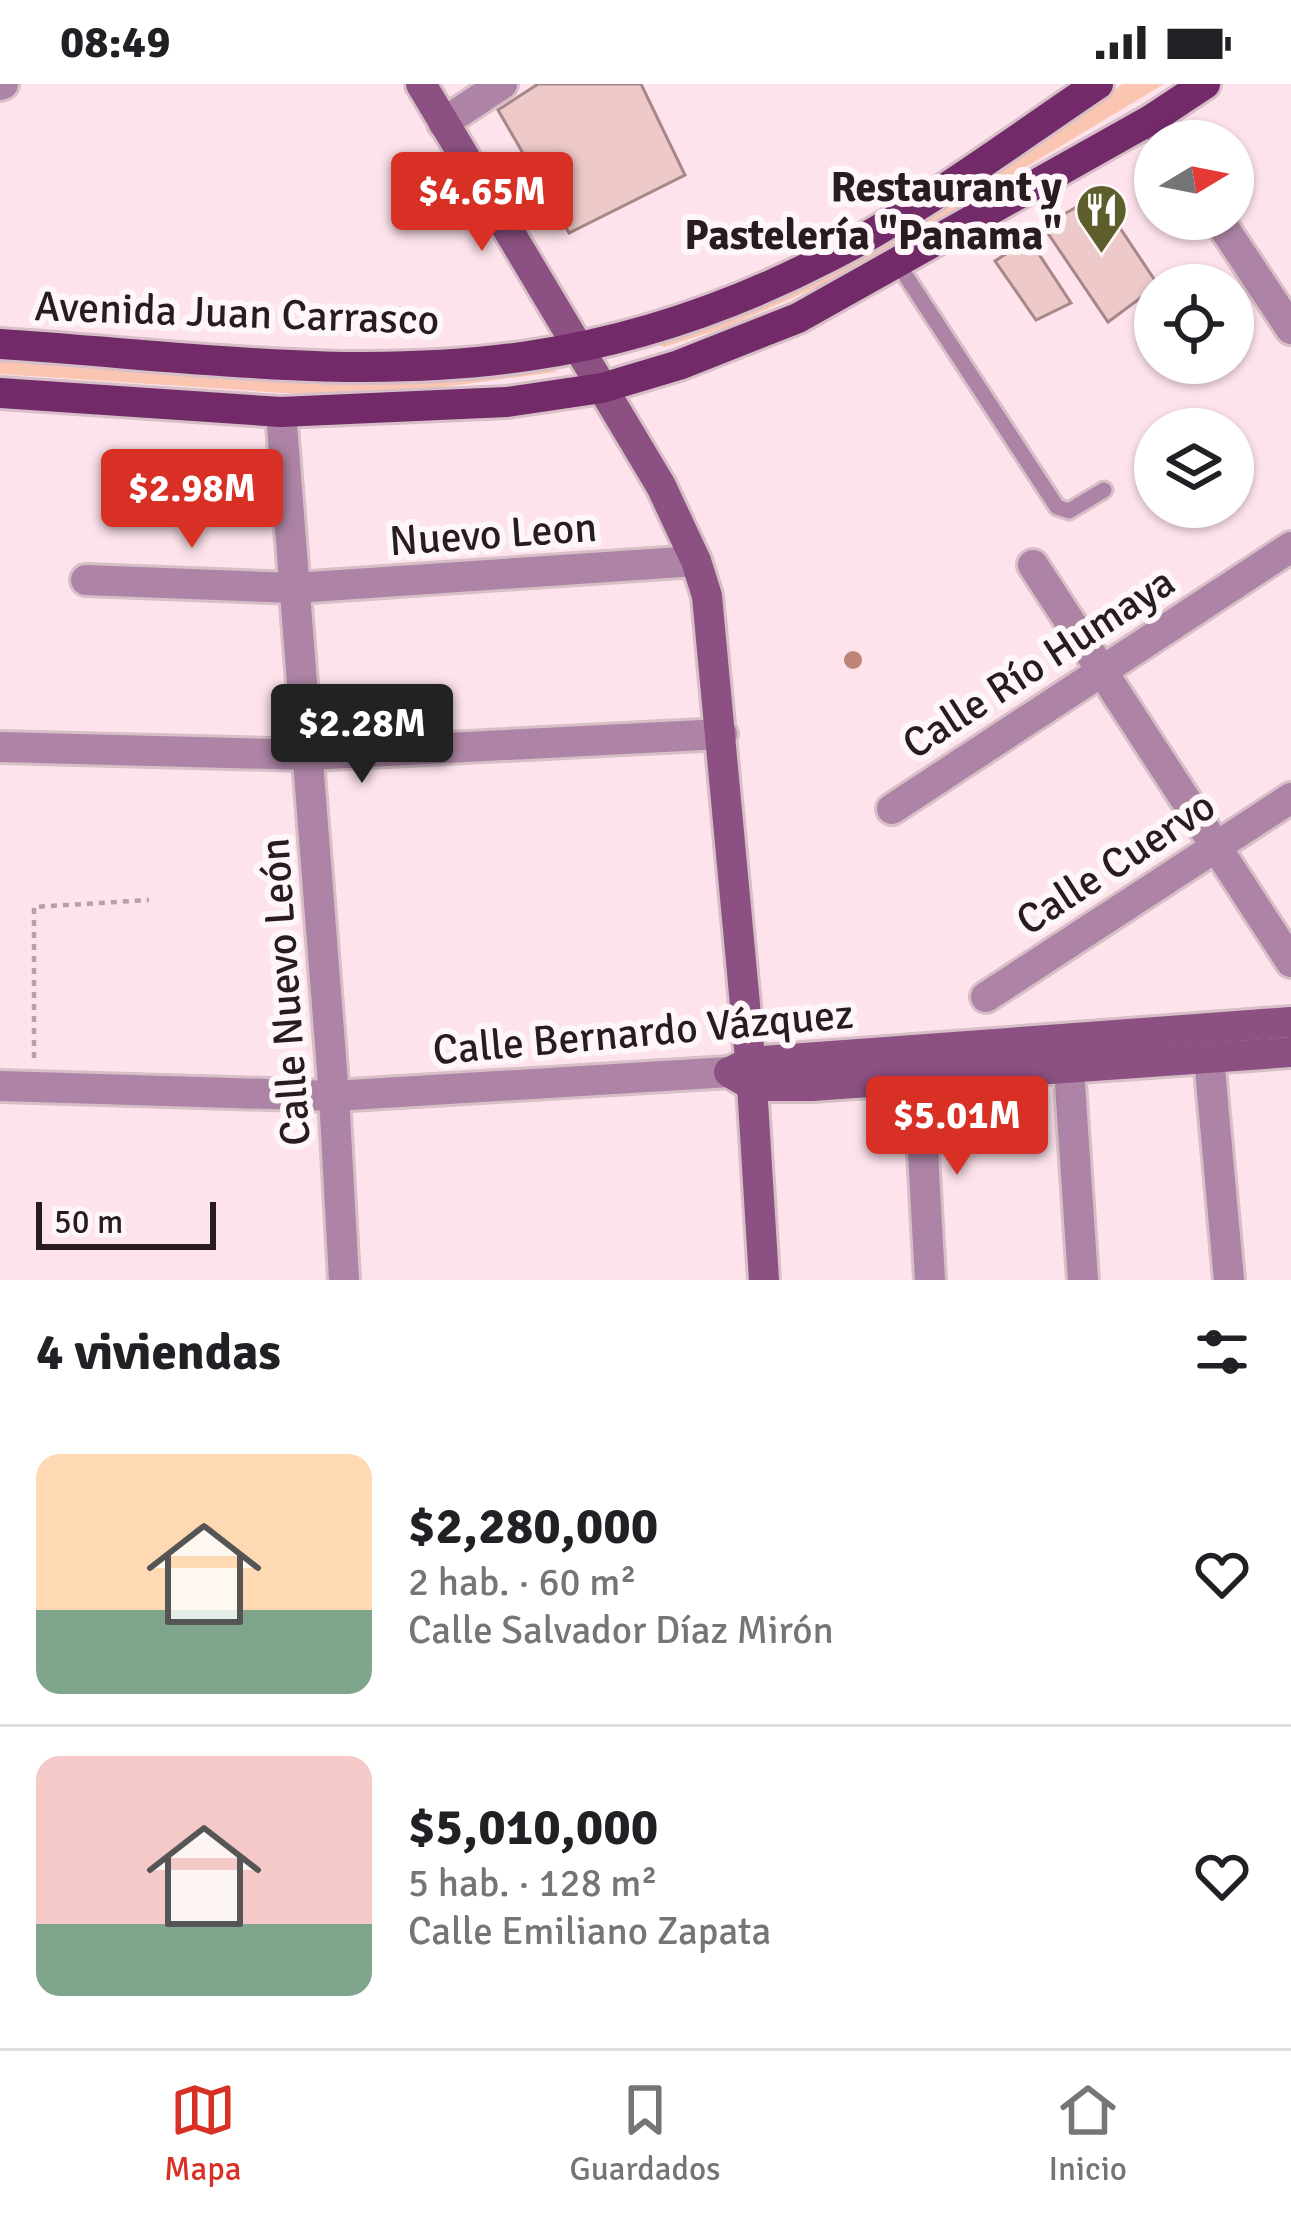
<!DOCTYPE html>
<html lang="es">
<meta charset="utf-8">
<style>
body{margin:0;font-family:Signika,sans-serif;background:#f2f2f2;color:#202124;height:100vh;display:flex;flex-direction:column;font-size:45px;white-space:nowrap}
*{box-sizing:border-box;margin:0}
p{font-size:39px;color:#757577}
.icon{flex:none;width:66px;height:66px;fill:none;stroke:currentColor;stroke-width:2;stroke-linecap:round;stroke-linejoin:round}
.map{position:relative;height:1196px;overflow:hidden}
.drawer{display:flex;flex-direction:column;background:#fff;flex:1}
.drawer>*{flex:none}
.needle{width:78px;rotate:80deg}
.fabs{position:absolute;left:1134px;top:36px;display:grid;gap:24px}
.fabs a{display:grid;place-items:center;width:120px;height:120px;border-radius:50%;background:#fff;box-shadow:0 3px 9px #0004;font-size:60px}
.scale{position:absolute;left:36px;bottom:30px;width:180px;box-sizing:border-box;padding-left:12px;border:6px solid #281c20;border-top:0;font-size:33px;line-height:42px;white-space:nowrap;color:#281c20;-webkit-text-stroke:9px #fef7f9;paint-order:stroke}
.price{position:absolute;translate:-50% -102px;padding:0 27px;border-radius:12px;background:#d93025;color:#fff;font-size:39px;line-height:78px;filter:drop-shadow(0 3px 6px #0008)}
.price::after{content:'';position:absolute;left:50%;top:72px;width:36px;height:27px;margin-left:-18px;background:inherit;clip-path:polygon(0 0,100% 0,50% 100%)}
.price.current{background:#222;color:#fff}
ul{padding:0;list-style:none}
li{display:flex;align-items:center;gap:36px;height:300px;padding:0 36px}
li+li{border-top:3px solid #e0e0e0}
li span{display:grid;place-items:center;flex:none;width:336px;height:240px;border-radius:24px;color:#555}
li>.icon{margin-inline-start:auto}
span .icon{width:144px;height:144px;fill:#fffc;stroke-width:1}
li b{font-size:51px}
h2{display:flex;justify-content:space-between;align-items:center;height:144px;padding:0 36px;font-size:51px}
.status{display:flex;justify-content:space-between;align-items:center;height:84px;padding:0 60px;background:#fff;direction:ltr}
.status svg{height:33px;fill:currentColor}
.menu{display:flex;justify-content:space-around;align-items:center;height:168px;border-top:3px solid #e0e0e0;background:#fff;font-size:33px;color:#757577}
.menu a{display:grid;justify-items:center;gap:6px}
.menu .current{color:#d93025}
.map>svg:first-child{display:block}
.green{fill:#fac5b1}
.building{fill:#edcac9;stroke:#a78787;stroke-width:3}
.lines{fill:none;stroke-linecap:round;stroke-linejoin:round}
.lane-casing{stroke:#d7bfc7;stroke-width:21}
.street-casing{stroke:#d7bfc7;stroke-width:36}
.secondary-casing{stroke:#d7bfc7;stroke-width:36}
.primary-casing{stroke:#d7bfc7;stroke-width:36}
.path{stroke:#b7a1a8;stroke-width:4.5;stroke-dasharray:6 6;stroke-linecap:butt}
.lane{stroke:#ad84a5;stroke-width:15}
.street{stroke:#ad84a5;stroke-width:30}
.secondary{stroke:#8c5182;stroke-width:30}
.primary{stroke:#732a69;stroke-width:30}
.tree{fill:#be8474}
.labels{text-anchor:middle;stroke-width:12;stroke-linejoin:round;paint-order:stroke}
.poi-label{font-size:42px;font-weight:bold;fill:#281c20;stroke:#fef7f9;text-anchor:end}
.street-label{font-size:42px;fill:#281c20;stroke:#fef7f9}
</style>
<div class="status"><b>08:49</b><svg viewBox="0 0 49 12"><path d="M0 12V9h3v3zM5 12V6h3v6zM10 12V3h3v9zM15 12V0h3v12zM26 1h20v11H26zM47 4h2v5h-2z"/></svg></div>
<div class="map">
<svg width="1291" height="1196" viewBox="0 0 1291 1196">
<rect width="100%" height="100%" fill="#fee3ec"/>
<g class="green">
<path d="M1122,0H1164L853,187L724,244L664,263L659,261L727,236L874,169L1034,64Z"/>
<path d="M0,271L556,274V288L360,314L0,290Z"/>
</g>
<g class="building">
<path d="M538,0H641L685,91L569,149L498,26Z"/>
<path d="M1098,111L1158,201L1108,238L1043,142Z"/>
<path d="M1029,155L1071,219L1036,236L995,177Z"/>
</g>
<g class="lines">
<defs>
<path id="lane" d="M898,180L1057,423L1069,427L1104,406"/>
<g id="street">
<path d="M0,1L3,0"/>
<path d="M1152,35L1167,57"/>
<path d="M443,39L502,0"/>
<path d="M1218,135L1291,245"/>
<path d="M281,328L334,1012L344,1196"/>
<path d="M1033,481L1291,878"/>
<path d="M86,496L295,504L696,477"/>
<path d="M0,663L309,671L722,650"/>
<path d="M892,725L1291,463"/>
<path d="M986,913L1291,714"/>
<path d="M1209,974L1229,1196"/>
<path d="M1069,984L1083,1196"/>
<path d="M919,996L930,1196"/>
<path d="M0,1002L334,1012L729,988"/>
</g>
<g id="secondary">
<path d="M421,0L661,402L696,477L707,512L751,985L764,1196"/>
<path d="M734,986L750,978L1291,938"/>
<path d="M729,988L753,1002H812L1291,968"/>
</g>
<g id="primary">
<path d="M0,260C174,271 354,298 528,272C632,257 736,221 829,173C923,125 1010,59 1098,0"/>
<path d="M0,309L281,328L507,318L602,304L679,281L798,234L1152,35L1205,0"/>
</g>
</defs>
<use href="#lane" class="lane-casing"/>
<use href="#street" class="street-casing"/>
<use href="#secondary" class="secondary-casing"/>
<use href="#primary" class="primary-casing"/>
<path class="path" d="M34,974V823L149,816"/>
<use href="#lane" class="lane"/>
<use href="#street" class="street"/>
<use href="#secondary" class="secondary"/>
<use href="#primary" class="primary"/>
</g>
<circle class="tree" cx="853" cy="576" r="9"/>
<defs>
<symbol id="restaurant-pin" viewBox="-11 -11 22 30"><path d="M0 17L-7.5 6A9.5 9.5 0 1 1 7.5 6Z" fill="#5d5e2b" stroke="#fef7f9"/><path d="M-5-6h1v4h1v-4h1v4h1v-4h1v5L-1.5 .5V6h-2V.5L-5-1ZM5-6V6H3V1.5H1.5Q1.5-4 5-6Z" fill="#fff"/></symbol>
</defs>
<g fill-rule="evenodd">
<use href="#restaurant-pin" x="1072" y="96" width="59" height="81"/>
</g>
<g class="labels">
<g class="poi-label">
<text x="1062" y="117">Restaurant y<tspan x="1062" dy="48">Pastelería "Panama"</tspan></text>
</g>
<g class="street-label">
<text transform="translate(237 228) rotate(2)" y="15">Avenida Juan Carrasco</text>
<text transform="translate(493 449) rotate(-4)" y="15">Nuevo Leon</text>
<text transform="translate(1038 578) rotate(-33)" y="15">Calle Río Humaya</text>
<text transform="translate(1115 778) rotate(-33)" y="15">Calle Cuervo</text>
<text transform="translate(284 908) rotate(-94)" y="15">Calle Nuevo León</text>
<text transform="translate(643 947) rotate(-5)" y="15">Calle Bernardo Vázquez</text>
</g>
</g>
</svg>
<div class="fabs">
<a><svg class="needle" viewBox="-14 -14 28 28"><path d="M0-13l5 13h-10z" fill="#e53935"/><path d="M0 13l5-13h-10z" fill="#757577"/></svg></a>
<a><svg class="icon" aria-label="locate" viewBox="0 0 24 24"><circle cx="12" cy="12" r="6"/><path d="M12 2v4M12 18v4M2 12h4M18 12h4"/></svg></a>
<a><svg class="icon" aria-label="layers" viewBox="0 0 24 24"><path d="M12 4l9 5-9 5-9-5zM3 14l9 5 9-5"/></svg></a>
</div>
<div class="scale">50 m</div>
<b class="price" style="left:482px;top:170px">$4.65M</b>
<b class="price" style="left:192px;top:467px">$2.98M</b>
<b class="price current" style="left:362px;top:702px">$2.28M</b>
<b class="price" style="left:957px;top:1094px">$5.01M</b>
</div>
<section class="drawer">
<h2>4 viviendas<svg class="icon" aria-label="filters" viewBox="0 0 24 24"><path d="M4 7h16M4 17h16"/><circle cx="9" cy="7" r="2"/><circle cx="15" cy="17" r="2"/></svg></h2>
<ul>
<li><span style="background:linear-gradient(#ffd9b3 65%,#7fa58c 0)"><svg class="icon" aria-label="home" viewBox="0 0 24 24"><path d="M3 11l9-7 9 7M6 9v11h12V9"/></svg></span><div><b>$2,280,000</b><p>2 hab. · 60 m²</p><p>Calle Salvador Díaz Mirón</p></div><svg class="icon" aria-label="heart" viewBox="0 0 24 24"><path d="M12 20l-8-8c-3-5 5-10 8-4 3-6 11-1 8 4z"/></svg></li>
<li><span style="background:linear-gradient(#f6c9c9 70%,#7fa58c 0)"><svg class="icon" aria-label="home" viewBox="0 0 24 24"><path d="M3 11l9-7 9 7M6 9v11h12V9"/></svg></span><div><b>$5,010,000</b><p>5 hab. · 128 m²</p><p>Calle Emiliano Zapata</p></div><svg class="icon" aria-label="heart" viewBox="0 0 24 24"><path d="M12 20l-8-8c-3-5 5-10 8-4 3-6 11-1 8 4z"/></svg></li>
</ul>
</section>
<nav class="menu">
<a class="current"><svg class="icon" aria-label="map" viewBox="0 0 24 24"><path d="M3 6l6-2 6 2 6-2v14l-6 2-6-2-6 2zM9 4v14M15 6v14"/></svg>Mapa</a>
<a><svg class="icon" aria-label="saved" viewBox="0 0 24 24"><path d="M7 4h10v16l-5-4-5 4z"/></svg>Guardados</a>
<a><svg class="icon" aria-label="home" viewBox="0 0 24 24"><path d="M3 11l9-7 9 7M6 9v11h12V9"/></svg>Inicio</a>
</nav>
